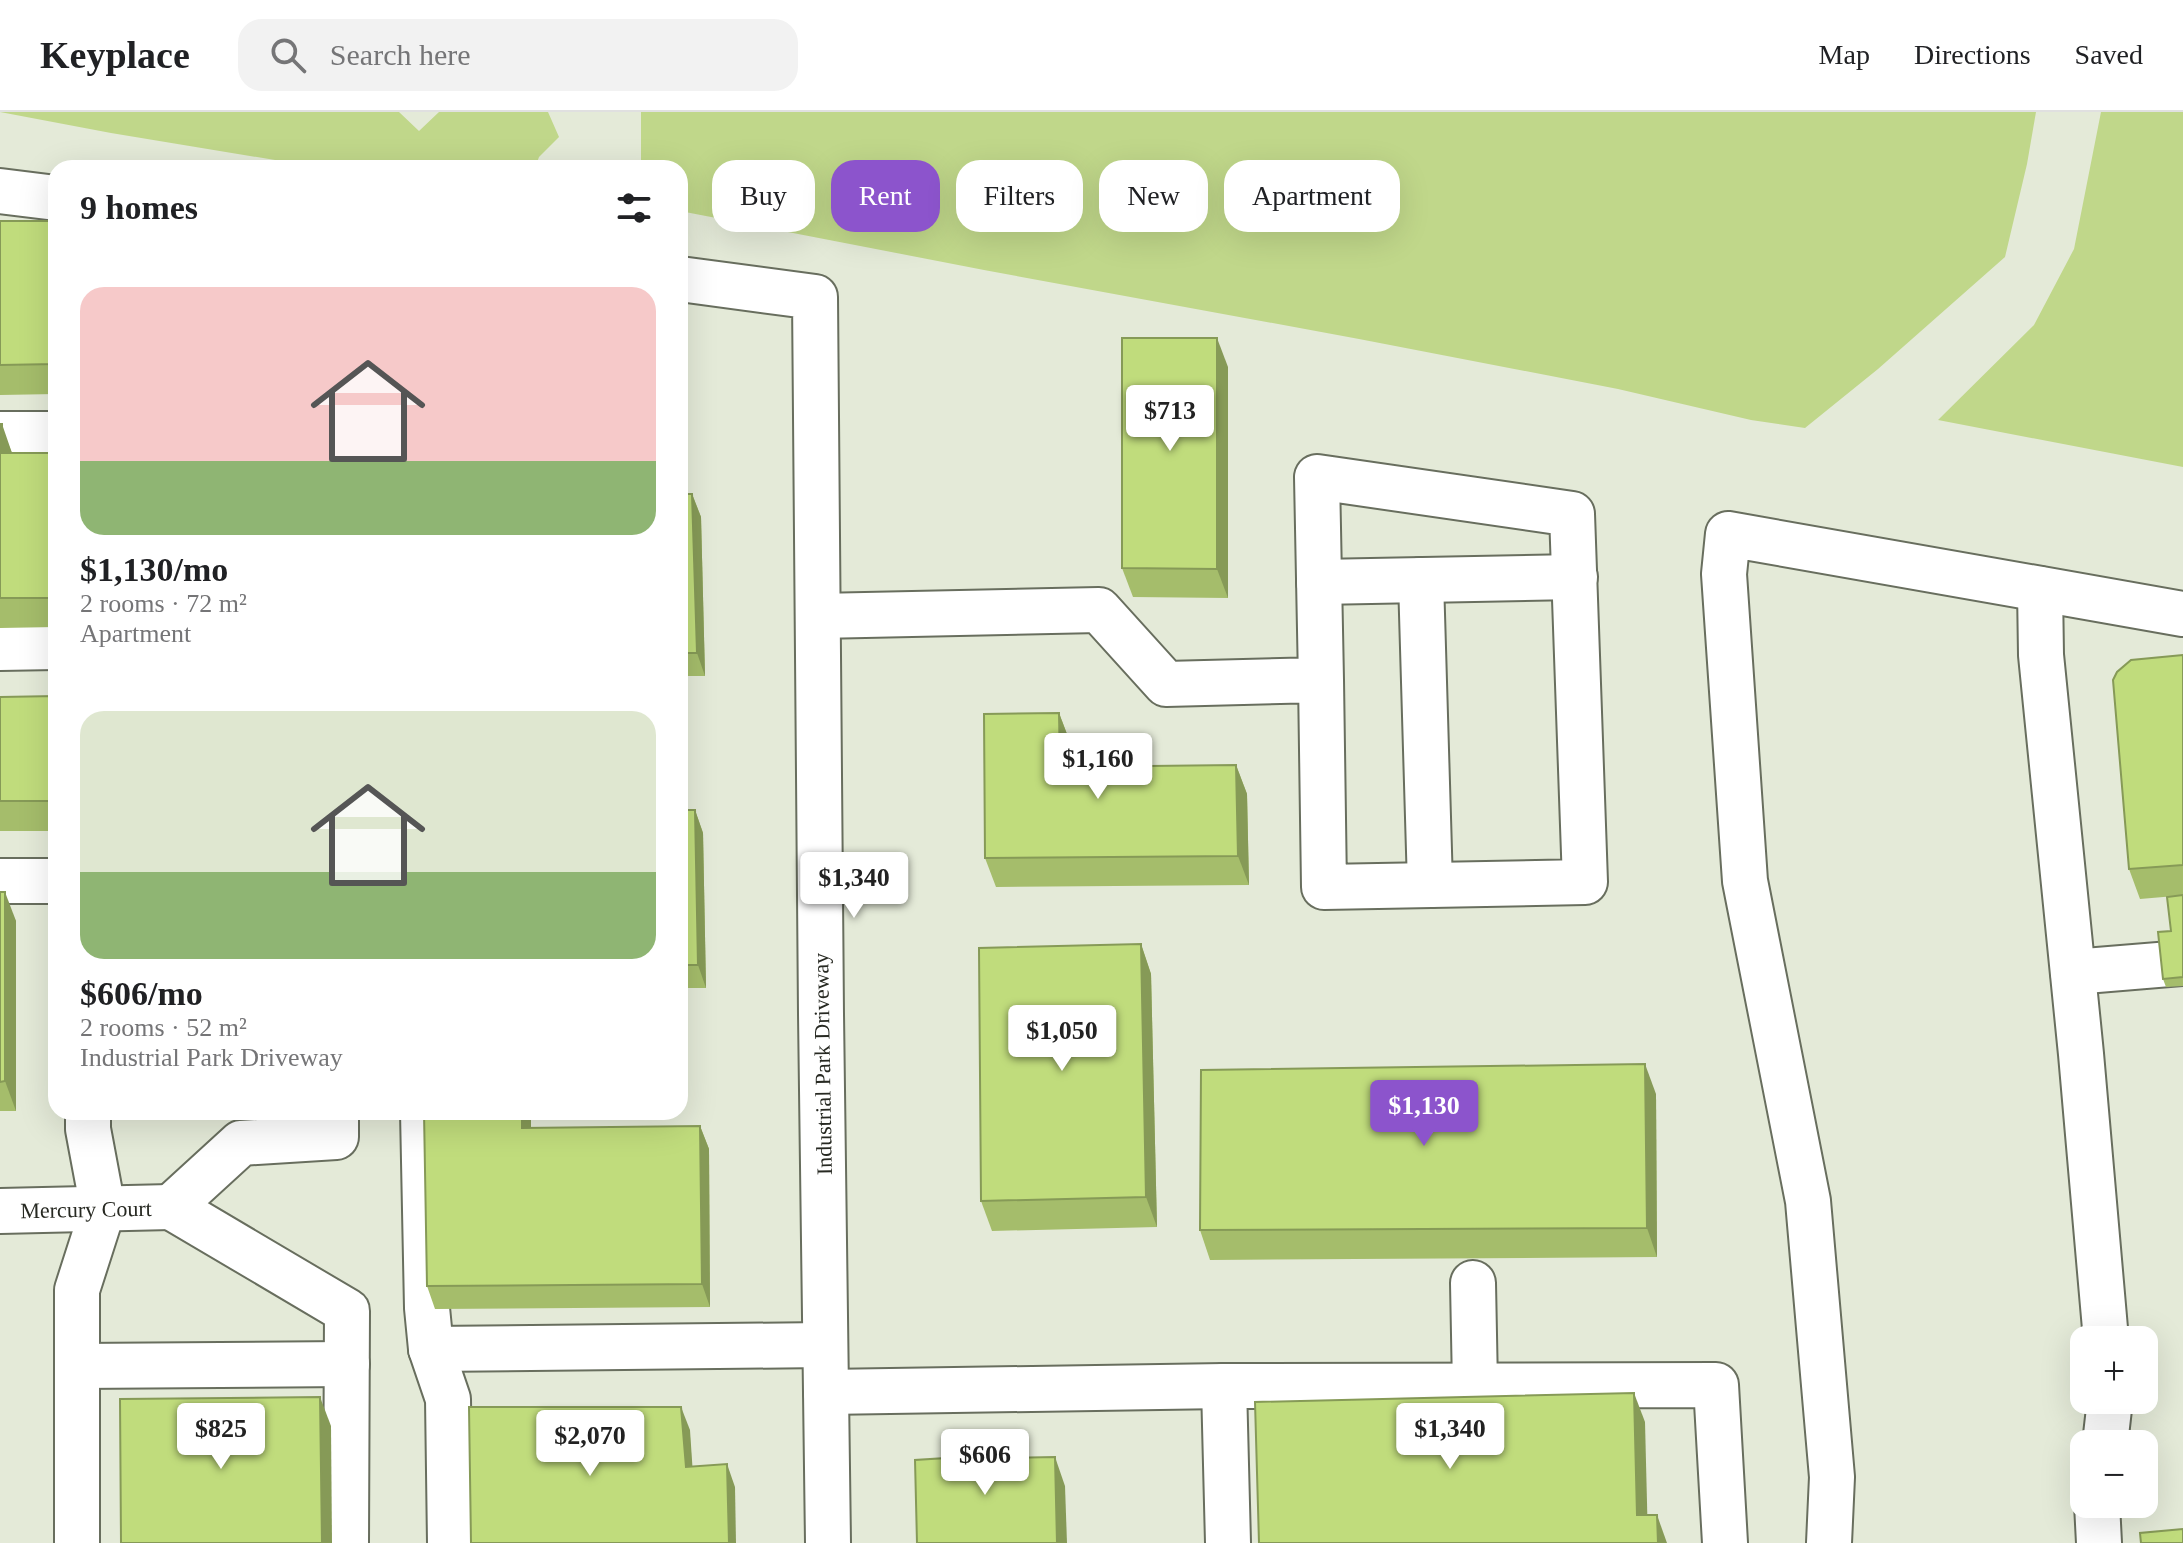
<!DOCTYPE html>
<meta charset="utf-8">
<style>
body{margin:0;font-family:"Times New Roman",serif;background:#f2f2f2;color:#202124;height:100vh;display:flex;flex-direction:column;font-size:30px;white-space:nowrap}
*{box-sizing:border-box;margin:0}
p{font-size:26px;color:#757577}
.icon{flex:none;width:44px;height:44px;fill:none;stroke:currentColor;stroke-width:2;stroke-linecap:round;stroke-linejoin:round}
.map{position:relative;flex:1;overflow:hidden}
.sheet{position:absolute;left:48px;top:48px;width:640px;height:960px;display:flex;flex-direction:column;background:#fff;border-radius:24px;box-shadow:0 8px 32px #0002}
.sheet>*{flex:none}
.guide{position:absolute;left:712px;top:48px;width:760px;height:72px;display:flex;gap:16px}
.tools{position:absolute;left:2070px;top:1214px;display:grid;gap:16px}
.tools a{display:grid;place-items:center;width:88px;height:88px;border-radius:16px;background:#fff;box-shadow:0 8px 32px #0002;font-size:40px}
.price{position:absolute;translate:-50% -68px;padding:0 18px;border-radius:8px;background:#fff;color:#222;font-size:26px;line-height:52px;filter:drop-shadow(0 2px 4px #0008)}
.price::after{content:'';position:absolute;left:50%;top:48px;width:24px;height:18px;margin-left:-12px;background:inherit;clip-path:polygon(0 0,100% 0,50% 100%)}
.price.current{background:#8c54cc;color:#fff}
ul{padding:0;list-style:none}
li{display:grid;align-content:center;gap:16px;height:424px;padding:0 32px}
li span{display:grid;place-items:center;height:248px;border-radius:24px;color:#555}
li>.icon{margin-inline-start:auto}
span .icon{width:144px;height:144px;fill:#fffc;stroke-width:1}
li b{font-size:34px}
h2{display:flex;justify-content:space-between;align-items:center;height:96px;padding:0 32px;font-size:34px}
.chip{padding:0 28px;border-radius:24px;background:#fff;box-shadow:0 8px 32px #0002;font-size:28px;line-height:72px}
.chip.current{background:#8c54cc;color:#fff}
header{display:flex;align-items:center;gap:48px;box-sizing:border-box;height:112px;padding:0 40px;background:#fff;border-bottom:2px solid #e0e0e0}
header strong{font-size:38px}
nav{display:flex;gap:44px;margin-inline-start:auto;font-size:28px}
.search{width:560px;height:72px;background:#f2f2f2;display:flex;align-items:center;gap:20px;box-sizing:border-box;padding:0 28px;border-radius:24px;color:#757577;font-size:30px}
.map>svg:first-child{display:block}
.green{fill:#c0d78a}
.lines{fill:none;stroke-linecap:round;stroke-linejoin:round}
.minor-casing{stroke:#686e5e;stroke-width:48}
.minor{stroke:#fff;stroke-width:44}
.wall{fill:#a5bd6b}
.shaded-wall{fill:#869a57}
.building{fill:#c0dc7c;stroke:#869a57;stroke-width:2}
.labels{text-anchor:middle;stroke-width:8;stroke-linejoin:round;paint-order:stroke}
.street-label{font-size:22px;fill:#272922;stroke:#fff}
</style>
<header>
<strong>Keyplace</strong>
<div class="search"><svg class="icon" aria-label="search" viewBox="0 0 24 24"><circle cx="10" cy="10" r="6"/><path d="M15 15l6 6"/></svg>Search here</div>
<nav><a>Map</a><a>Directions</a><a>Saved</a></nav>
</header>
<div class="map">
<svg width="2183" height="1431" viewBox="0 0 2183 1431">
<rect width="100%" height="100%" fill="#e4ead8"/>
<g class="green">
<path d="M0,0H399L419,19L439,0H548L559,25L539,45L535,56H323L111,21Z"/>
<path d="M641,0H2036L2027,52L2005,145L1878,257L1805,316L1751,308L1618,277L1359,227L984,158L680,99V56H641Z"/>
<path d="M2101,0H2183V355L1938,308L2034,213L2074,137Z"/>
</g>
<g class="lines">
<defs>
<g id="minor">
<path d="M0,79L56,86"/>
<path d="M680,167L815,185L821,902L828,1431"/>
<path d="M0,322H56"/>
<path d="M1421,468L1430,773"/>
<path d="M1319,470L1575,465"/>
<path d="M2040,477L2041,543L2081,942L2106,1228"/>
<path d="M818,504L1099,498L1166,572L1321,568L1324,775L1585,770L1572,402L1317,365L1321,568"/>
<path d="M0,536L56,535"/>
<path d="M0,769H56"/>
<path d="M2073,860L2183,851"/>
<path d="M423,1000L427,1196L431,1237L448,1287L450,1431"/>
<path d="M171,1095L347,1199L346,1431"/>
<path d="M171,1095L241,1031L336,1025V1000"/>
<path d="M0,1099L171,1095"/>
<path d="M1473,1171L1475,1274"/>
<path d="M431,1237L825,1233"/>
<path d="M77,1254L347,1252"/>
<path d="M1224,1274L1228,1431"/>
<path d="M826,1280L1224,1274L1716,1273L1725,1431"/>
<path d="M2105,1332L2110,1288"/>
<path d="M2097,1392L2099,1431"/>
<path d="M77,1431V1178L103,1097L88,1017V1000"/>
<path d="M1829,1431L1832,1365L1808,1089L1745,769L1724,462L1728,422L2183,502"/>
</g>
</defs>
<use href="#minor" class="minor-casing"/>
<use href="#minor" class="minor"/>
</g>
<g class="wall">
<path d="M0,109H56V282L0,283Z"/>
<path d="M1228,255V486L1133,485L1122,456Z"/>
<path d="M0,312L12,341H56V515L0,516Z"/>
<path d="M680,382H692L701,405L705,564H680Z"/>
<path d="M2183,543V874L2166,875L2163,867L2175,784L2140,787L2129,757Z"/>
<path d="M56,584V719H0V585Z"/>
<path d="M1059,601L1070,630V655L1236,653L1247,682L1249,773L996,775L985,746Z"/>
<path d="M680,698H695L703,721L706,876H680Z"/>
<path d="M0,780L16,809V999H0Z"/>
<path d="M1141,832L1151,862L1157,1115L992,1119L981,1089Z"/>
<path d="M1656,982L1657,1145L1210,1148L1200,1118Z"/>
<path d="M531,1000V1016L700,1014L709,1037L710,1195L435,1197L427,1174Z"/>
</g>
<g class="shaded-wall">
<path d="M1217,226L1228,255V486L1217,457Z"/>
<path d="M2,312L12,341H2Z"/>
<path d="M692,382L701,405L705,564L697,541Z"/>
<path d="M1059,601L1070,630L1071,685L1060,655Z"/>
<path d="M1236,653L1247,682L1249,773L1238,744Z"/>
<path d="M695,698L703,721L706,876L698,853Z"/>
<path d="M5,780L16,809V999L5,969Z"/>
<path d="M1141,832L1151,862L1157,1115L1146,1085Z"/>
<path d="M1645,952L1656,982L1657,1145L1647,1116Z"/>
<path d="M522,1000H531V1039L522,1016Z"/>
<path d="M700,1014L709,1037L710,1195L702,1172Z"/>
<path d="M1634,1281L1645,1310L1648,1431L1637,1403Z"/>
<path d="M320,1285L331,1314L332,1431H322Z"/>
<path d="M681,1295L690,1318L694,1378L686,1355Z"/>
<path d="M993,1326L1004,1356L996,1346Z"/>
<path d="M1055,1345L1065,1374L1067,1431H1057Z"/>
<path d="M727,1352L735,1375L736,1431H729Z"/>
<path d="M1657,1403L1667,1431H1658Z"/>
</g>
<g class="building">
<path d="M0,109H56V252L0,253Z"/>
<path d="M1122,226H1217V457L1122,456Z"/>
<path d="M0,312H2V341H56V486H0Z"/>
<path d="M680,382H692L697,541H680Z"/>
<path d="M2183,543V753L2129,757L2113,568L2117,560L2131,548Z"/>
<path d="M56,584V689H0V585Z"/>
<path d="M1059,601L1060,655L1236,653L1238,744L985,746L984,602Z"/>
<path d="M680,698H695L698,853H680Z"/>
<path d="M0,780H5V969L0,970Z"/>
<path d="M2183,783V865L2163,867L2158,820L2171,819L2167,785Z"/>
<path d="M1141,832L1146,1085L981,1089L979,836Z"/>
<path d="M1645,952L1647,1116L1200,1118L1201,958Z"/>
<path d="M424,1000H522V1016L700,1014L702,1172L427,1174Z"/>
<path d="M1634,1281L1637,1403H1657L1658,1431H1259L1255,1290Z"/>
<path d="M320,1285L322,1431H121L120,1287Z"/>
<path d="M469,1295H681L686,1355L727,1352L729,1431H471Z"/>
<path d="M945,1326H993L996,1346L1055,1345L1057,1431H917L915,1348L946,1346Z"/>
<path d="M2183,1417V1431H2141L2140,1421Z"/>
</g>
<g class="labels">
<g class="street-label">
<text transform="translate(822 952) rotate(-91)" y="8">Industrial Park Driveway</text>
<text transform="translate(86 1097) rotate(-1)" y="8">Mercury Court</text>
</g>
</g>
</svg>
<div class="tools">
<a>+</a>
<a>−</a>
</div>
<b class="price" style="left:1170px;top:341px">$713</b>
<b class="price" style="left:1098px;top:689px">$1,160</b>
<b class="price" style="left:854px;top:808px">$1,340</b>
<b class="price" style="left:1062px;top:961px">$1,050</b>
<b class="price current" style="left:1424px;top:1036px">$1,130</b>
<b class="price" style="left:221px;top:1359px">$825</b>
<b class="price" style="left:1450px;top:1359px">$1,340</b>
<b class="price" style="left:590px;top:1366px">$2,070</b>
<b class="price" style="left:985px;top:1385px">$606</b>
<div class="guide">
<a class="chip">Buy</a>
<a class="chip current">Rent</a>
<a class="chip">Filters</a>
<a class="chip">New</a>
<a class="chip">Apartment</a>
</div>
<section class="sheet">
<h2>9 homes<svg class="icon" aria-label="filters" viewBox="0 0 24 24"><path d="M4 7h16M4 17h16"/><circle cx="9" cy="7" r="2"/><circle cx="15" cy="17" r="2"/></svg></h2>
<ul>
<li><span style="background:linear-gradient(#f6c9c9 70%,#8fb573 0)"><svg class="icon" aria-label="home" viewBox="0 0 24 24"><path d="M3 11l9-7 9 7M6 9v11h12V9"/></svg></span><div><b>$1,130/mo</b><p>2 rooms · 72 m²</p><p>Apartment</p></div></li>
<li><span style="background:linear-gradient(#dfe7d0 65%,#8fb573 0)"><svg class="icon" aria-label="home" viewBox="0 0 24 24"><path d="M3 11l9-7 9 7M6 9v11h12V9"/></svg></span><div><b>$606/mo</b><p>2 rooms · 52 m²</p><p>Industrial Park Driveway</p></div></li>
</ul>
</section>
</div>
